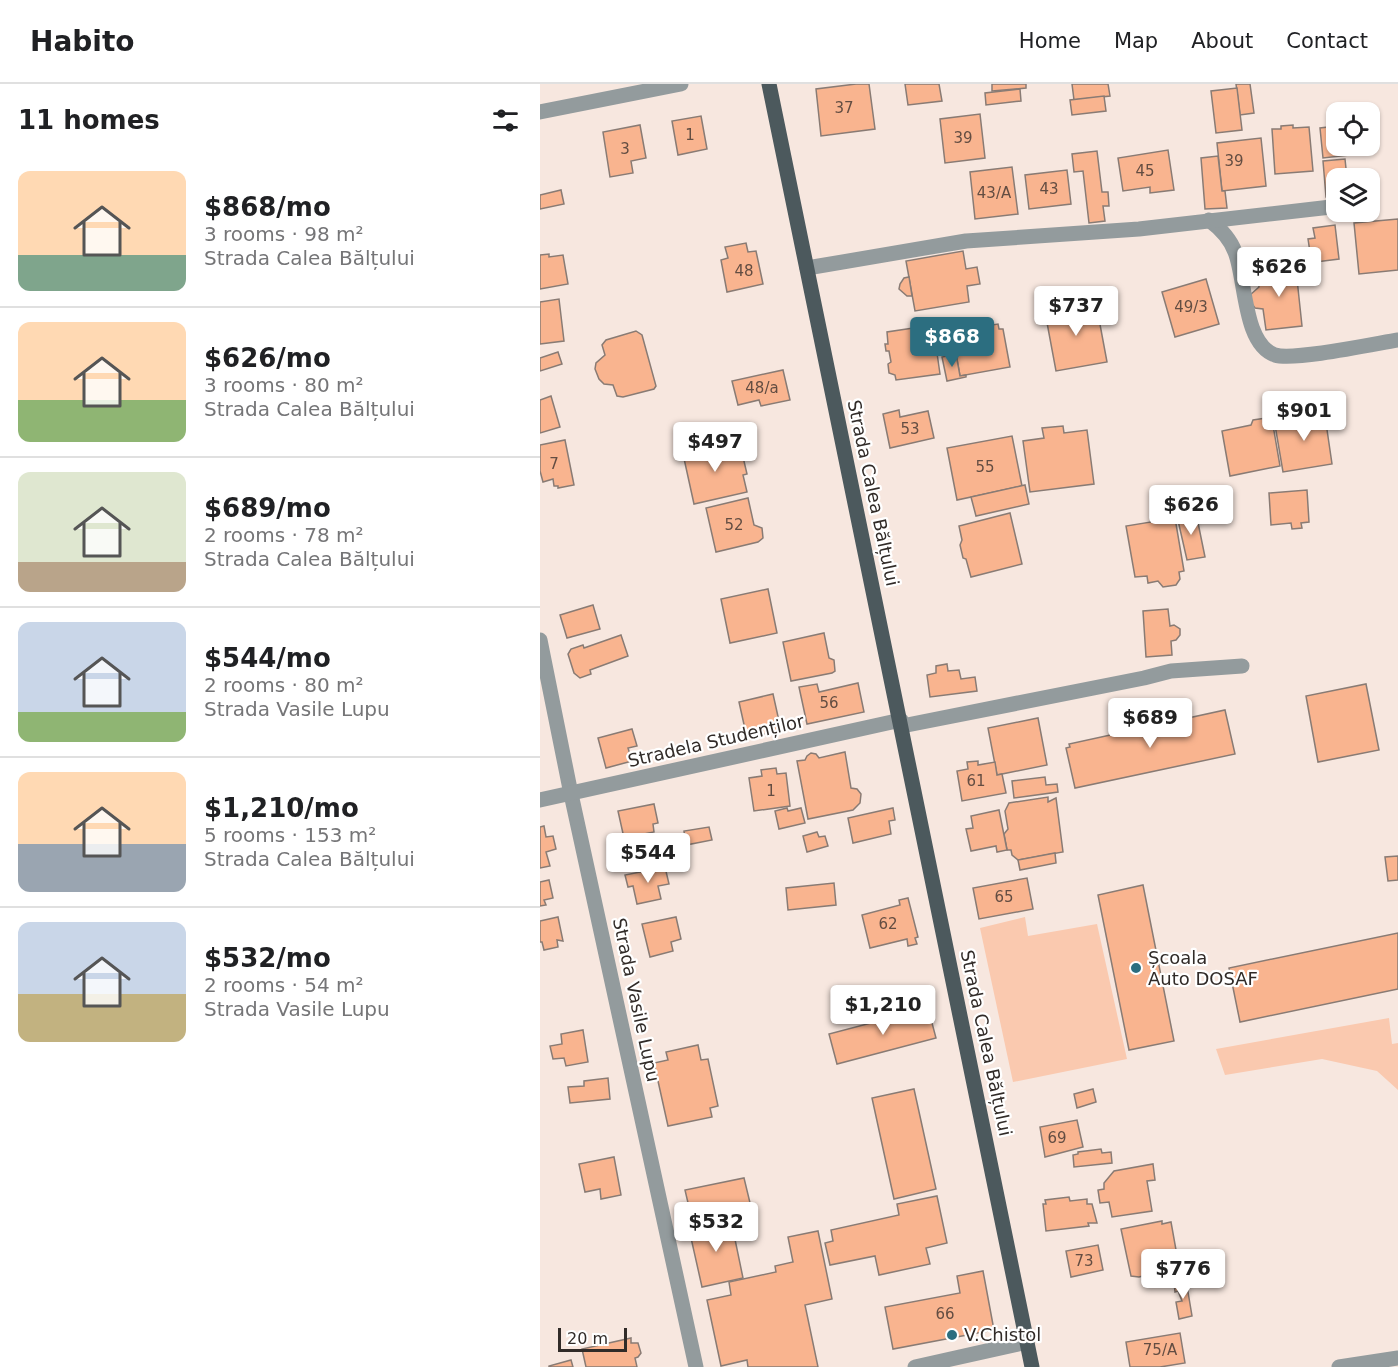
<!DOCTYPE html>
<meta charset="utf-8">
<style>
body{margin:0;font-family:"DejaVu Sans",sans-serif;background:#f6f6f6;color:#202124;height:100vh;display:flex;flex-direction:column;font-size:22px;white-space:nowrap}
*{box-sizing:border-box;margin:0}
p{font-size:20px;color:#757577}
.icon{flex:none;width:33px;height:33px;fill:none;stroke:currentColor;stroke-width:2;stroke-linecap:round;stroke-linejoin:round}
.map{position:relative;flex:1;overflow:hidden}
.sheet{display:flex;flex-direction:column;background:#fff;width:540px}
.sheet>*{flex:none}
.controls{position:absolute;left:786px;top:18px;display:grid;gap:12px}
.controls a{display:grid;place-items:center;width:54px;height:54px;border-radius:12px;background:#fff;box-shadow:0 2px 4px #0004;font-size:30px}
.scale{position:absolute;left:18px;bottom:15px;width:69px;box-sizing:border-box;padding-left:6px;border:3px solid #312b28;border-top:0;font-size:16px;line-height:21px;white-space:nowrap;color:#312b28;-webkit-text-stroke:4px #fff;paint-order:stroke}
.price{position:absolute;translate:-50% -51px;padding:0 14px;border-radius:6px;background:#fff;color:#222;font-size:20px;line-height:39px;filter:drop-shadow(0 2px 3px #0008)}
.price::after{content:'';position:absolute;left:50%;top:36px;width:18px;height:14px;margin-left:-9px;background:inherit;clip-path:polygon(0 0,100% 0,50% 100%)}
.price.selected{background:#2c6e80;color:#fff}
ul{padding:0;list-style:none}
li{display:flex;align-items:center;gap:18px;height:150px;padding:0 18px}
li+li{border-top:2px solid #e0e0e0}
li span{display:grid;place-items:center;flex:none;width:168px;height:120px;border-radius:12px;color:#555}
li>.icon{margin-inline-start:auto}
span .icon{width:72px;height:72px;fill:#fffc;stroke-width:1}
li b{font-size:26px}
h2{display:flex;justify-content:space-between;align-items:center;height:72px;padding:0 18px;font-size:26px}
header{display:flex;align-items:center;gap:36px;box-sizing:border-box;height:84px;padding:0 30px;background:#fff;border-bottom:2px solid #e0e0e0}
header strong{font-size:28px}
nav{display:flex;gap:33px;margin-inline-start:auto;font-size:21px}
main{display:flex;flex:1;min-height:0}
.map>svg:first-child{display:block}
.green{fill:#fac9af}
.building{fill:#f9b48f;stroke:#897b74;stroke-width:1.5}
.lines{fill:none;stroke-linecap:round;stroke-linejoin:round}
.minor{stroke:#939b9d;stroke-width:15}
.major{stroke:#4c595d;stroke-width:15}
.poi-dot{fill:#2c6e80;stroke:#fff;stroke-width:2}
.labels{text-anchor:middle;stroke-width:4.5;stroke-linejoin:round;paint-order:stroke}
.number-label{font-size:15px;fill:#634d42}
.street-label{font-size:18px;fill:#312b28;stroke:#fff}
.poi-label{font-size:18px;fill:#312b28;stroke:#fff;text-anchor:start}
</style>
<header>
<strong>Habito</strong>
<nav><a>Home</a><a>Map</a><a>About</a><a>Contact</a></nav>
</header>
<main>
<section class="sheet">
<h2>11 homes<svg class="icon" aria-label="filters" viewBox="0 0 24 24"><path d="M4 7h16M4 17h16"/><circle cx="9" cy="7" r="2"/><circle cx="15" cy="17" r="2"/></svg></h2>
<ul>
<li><span style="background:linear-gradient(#ffd9b3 70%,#7fa58c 0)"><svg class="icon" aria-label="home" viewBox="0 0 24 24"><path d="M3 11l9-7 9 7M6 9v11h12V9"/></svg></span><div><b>$868/mo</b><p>3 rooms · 98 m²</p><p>Strada Calea Bălțului</p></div></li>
<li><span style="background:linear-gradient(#ffd9b3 65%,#8fb573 0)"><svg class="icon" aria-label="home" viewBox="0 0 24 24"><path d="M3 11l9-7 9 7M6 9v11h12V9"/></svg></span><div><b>$626/mo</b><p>3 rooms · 80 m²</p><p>Strada Calea Bălțului</p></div></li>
<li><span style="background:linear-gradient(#dfe7d0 75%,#b9a48a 0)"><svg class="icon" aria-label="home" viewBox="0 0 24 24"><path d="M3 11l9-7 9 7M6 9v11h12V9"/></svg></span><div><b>$689/mo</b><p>2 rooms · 78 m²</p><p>Strada Calea Bălțului</p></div></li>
<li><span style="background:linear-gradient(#c9d6e8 75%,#8fb573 0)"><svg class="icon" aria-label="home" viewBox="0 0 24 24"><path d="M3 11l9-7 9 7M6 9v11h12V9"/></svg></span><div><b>$544/mo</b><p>2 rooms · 80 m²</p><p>Strada Vasile Lupu</p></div></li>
<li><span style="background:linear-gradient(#ffd9b3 60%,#9aa5b1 0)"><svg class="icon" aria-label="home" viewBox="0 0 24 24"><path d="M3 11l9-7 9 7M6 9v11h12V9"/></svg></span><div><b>$1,210/mo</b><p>5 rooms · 153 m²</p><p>Strada Calea Bălțului</p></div></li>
<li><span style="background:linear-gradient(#c9d6e8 60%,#c2b280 0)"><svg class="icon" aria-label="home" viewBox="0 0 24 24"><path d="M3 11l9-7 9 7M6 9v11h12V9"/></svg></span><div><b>$532/mo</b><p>2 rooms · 54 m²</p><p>Strada Vasile Lupu</p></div></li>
</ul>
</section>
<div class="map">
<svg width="858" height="1283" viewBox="0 0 858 1283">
<rect width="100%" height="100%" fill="#f7e7df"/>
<g class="green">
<path d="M485,833L488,852L557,840L587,975L473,998L440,844Z"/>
<path d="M849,934L852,960L858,959V1006L837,987L782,975L685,991L676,965Z"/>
</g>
<g class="building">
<path d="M316,0H329L335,45L281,52L276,5Z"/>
<path d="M365,0H399L402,17L368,21Z"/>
<path d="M452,0H486V4L452,7Z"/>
<path d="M532,0H568L570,12L534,16Z"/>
<path d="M696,0H710L714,29L700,31Z"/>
<path d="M697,4L702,46L676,49L671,7Z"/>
<path d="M480,5L481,17L446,21L445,9Z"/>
<path d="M564,12L566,27L532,31L530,16Z"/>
<path d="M440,30L445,74L405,79L400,35Z"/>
<path d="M161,32L167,65L138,71L132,37Z"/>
<path d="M100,41L106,74L91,77L93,89L70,93L63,48Z"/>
<path d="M753,41V44L769,43L773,87L735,90L732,45H741V42Z"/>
<path d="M796,42V62H826L827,69L783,74L780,44Z"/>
<path d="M721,54L726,102L682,107L677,59Z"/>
<path d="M628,66L634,106L610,109V103L583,107L578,74Z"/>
<path d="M557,67L562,108H568L569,122H563L565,137L549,139L543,87L534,88L532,70Z"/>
<path d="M678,72L682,107H685L687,124L665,125L661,74Z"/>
<path d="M805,75L807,94H796V112L786,113L783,77Z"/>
<path d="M472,83L478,130L435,135L430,88Z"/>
<path d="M527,86L531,120L489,125L485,91Z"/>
<path d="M21,106L24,120L0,125V111Z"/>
<path d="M858,135V186L819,190L814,139Z"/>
<path d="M795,141L799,175L776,178L775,168H770L768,155L775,154L773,144Z"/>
<path d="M206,159L208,168L216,167L223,200L187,208L181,176L188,174L185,163Z"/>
<path d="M423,167L426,185L437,183L440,200L427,202L429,218L375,227L366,177Z"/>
<path d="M9,170V173L23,171L28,200L0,205V171Z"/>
<path d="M755,176L762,242L726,246L723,225L715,224L712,220L710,211L719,203L717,190L742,188L741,177Z"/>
<path d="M369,193L372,212H367L359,205L360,200L364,194Z"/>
<path d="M666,195L679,240L635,253L622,208Z"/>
<path d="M19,215L24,257L0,260V218Z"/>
<path d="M556,219L567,278L516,287L505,228Z"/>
<path d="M458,240L459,245H463L470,283L420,292L413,253L417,251V245L424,241L430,242L436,249H440L439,243Z"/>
<path d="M393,241L400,290L356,296L355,291L349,289L348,280L351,278L349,267H346L345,260H348L347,248Z"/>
<path d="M96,247L102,251L116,302L114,305L83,313L77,312L73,301L64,300L59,295L55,285L56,279L65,271L62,261L66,256Z"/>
<path d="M18,268L22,280L0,287V274Z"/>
<path d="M416,270L420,292L426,291V293L407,297L402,273Z"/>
<path d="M243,286L250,316L221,322L219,316L198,321L192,297Z"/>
<path d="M11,312L20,343L0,349V316Z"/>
<path d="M359,326L360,333L388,327L394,354L350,364L343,330Z"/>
<path d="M782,328L785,332L792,380L743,388L735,341L740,340L745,332L762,335L764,332Z"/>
<path d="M726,334L733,341L740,382L690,392L682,347L711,341L713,336Z"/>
<path d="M523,342L524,349L547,346L554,400L490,408L483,357L504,354L502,344Z"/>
<path d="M472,352L482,402L417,416L407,364Z"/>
<path d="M25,356L34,401L18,404V402H14L13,395L3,398L0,387V361Z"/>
<path d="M194,358L198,374L203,373L207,390L203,391L207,408L154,420L143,370Z"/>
<path d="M485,401L489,420L436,432L431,413Z"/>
<path d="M767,406L769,438L761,439L762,444L752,445L751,439L731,441L729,409Z"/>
<path d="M208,414L214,441L222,444L223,454L218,458L176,468L166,424Z"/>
<path d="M470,429L482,480L431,493L426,475L423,474L420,461L422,456L419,442Z"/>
<path d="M656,429L665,473L647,476L637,432Z"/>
<path d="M635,434L644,487L639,488L640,495L636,501L623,503L618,497L608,499L607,492L595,493L586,442Z"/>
<path d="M228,505L237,549L190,559L181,515Z"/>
<path d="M53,521L60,545L27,554L20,531Z"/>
<path d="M628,525L630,542L634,541L640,545V551L636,556L631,557L632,571L606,573L603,527Z"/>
<path d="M284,549L289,574L294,576L295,587L292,589L251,597L243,558Z"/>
<path d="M81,551L88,572L50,586L51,590L40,594L34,589L28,570L31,565L43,561L44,564Z"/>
<path d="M407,580L408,587L419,586L421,595L435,593L437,607L390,613L387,591L396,589V582Z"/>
<path d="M318,599L324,628L267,640L259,603L277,600L279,608Z"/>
<path d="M826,600L839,666L778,678L766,612Z"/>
<path d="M233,610L241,646L207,654L199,618Z"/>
<path d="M685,626L695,670L535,704L526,664L530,663L529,660Z"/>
<path d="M498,634L507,681L457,691L448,644Z"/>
<path d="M92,645L97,662L88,664L92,677L66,684L58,654Z"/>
<path d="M305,668L311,704L317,705L321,710L320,719L313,726L268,735L257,677L265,676L267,672L271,669L276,670L279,674Z"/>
<path d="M438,677V681L455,678L457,691L462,690L466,709L422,717L417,687L428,685L427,678Z"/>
<path d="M236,684L237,690L246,689L250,722L214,727L209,694L222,692L221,686Z"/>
<path d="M505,693L506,701L517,700L518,708L474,714L472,697Z"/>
<path d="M508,713V718L516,714L523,768L478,776L472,771L471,766H467L464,750L468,745L465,727L469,719Z"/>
<path d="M114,720L118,739L113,740L114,748L84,754L78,727Z"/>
<path d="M247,724L248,727L261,724L265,739L239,745L235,727Z"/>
<path d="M353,724L355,736L349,737L351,750L313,759L308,734Z"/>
<path d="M459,726L467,766L457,768L456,762L431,767L426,745L433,744L431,732Z"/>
<path d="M4,742L6,753L13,752L16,765L6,768L10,782L0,784V743Z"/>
<path d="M169,743L172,756L146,761L144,747Z"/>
<path d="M277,748L279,753L285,752L288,762L267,768L263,752Z"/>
<path d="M515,769L516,779L480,786L478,776Z"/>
<path d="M858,772V796L848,797L845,773Z"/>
<path d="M125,783L129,800L118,802L121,815L97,820L93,802L88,803L85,791Z"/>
<path d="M487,794L493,825L439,835L433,804Z"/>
<path d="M9,796L13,814L4,816L6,821L0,822V798Z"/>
<path d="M294,799L296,821L248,826L246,804Z"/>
<path d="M603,801L634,957L589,966L558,811Z"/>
<path d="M368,814L378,853L375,854L377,860L368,862L367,855L330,864L322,831L360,821L359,816Z"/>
<path d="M18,833L23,857L17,856L18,863L4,866L2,858H0V837Z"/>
<path d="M136,833L141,855L131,858L133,867L110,873L102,840Z"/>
<path d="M858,849V905L700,938L689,884Z"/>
<path d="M388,924L396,954L297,980L289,950Z"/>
<path d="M43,946L48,978L26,982L24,974L13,975L10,962L22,960L21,950Z"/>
<path d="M158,961L161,976L168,975L178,1022L170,1024L172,1033L128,1042L114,979L128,976L126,968Z"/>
<path d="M68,994L70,1015L30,1019L28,1003L44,1002V997Z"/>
<path d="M374,1005L396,1105L354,1115L332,1014Z"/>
<path d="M553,1005L556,1018L537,1024L534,1010Z"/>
<path d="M537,1036L543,1063L505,1073L500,1043Z"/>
<path d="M561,1065L562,1069L571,1068L572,1079L534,1083L533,1071L538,1070V1068Z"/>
<path d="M74,1073L81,1111L61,1115L60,1105L45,1108L39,1080Z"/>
<path d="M613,1080L615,1096L607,1097L612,1127L572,1133L569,1118L560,1119L558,1106L564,1105V1099L574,1087Z"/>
<path d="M204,1094L211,1123L152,1136L145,1106Z"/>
<path d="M397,1112L407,1159L386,1164L390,1180L339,1191L335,1172L290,1181L285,1159L293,1157L291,1146L359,1131L357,1120Z"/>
<path d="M529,1113L530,1117L547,1115V1120H552L557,1139H548L549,1142L506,1147L503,1120H506L505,1116Z"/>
<path d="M191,1136L203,1194L162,1203L149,1145Z"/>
<path d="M622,1137V1140L631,1138L638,1177L630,1179L631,1185L599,1193L591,1192L581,1145Z"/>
<path d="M278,1147L292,1215L265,1221L278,1283H208L207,1276L181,1282L167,1216L191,1211L189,1198L236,1188L235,1182L253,1178L248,1153Z"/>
<path d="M558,1161L563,1186L531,1193L526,1167Z"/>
<path d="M443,1187L454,1246L353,1265L345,1223L420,1209L417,1192Z"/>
<path d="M646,1196L652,1232L639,1235L636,1218L642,1217L638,1207L635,1208L634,1198Z"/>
<path d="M640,1249L645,1279L620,1283H590L586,1258Z"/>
<path d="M91,1254V1259H98L101,1269L98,1273L95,1274L97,1283H46L42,1265Z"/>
<path d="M31,1276L33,1283H9V1282Z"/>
</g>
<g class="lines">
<g class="minor">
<path d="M0,28L141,0"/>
<path d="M669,136C681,145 690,154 695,168C706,195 703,260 735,271C754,277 834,260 858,256"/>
<path d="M267,184L426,157L599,145L791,123"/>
<path d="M0,556L31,710L156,1283"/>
<path d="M362,642L604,594L631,587L702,582"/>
<path d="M0,716L361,636"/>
<path d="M375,1283L487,1258"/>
<path d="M799,1283L858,1274"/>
</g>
<path class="major" d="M229,0L492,1283"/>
</g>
<g class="poi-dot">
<circle cx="596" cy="884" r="6"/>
<circle cx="412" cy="1251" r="6"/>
</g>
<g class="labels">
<g class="number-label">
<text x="304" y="29">37</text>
<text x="150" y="56">1</text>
<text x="423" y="59">39</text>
<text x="85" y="70">3</text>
<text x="694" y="82">39</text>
<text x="605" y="92">45</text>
<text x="509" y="110">43</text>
<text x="454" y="114">43/A</text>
<text x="204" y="192">48</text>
<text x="651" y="228">49/3</text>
<text x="222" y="309">48/a</text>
<text x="370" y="350">53</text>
<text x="14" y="385">7</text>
<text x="445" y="388">55</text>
<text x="194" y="446">52</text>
<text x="289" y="624">56</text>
<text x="436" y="702">61</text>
<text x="231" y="712">1</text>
<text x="464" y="818">65</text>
<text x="348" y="845">62</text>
<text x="517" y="1059">69</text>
<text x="544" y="1182">73</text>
<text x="405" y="1235">66</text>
<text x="620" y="1271">75/A</text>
</g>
<g class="street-label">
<text transform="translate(333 409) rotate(78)" y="6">Strada Calea Bălțului</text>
<text transform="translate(176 657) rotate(-13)" y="6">Stradela Studenților</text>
<text transform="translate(96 916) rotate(78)" y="6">Strada Vasile Lupu</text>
<text transform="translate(446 959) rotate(78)" y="6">Strada Calea Bălțului</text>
</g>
<g class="poi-label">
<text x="608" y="880">Școala<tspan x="608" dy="21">Auto DOSAF</tspan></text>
<text x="424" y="1257">V.Chistol</text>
</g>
</g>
</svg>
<div class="controls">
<a><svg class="icon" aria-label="locate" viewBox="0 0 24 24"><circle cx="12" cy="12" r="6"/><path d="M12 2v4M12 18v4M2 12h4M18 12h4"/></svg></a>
<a><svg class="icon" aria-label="layers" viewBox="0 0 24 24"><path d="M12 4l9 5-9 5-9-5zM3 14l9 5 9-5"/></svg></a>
</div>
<div class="scale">20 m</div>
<b class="price" style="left:739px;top:214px">$626</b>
<b class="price" style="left:536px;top:253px">$737</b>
<b class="price selected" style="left:412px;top:284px">$868</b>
<b class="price" style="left:764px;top:358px">$901</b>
<b class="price" style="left:175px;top:389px">$497</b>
<b class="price" style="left:651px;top:452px">$626</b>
<b class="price" style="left:610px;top:665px">$689</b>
<b class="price" style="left:108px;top:800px">$544</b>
<b class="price" style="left:343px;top:952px">$1,210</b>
<b class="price" style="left:176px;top:1169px">$532</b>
<b class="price" style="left:643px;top:1216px">$776</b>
</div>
</main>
